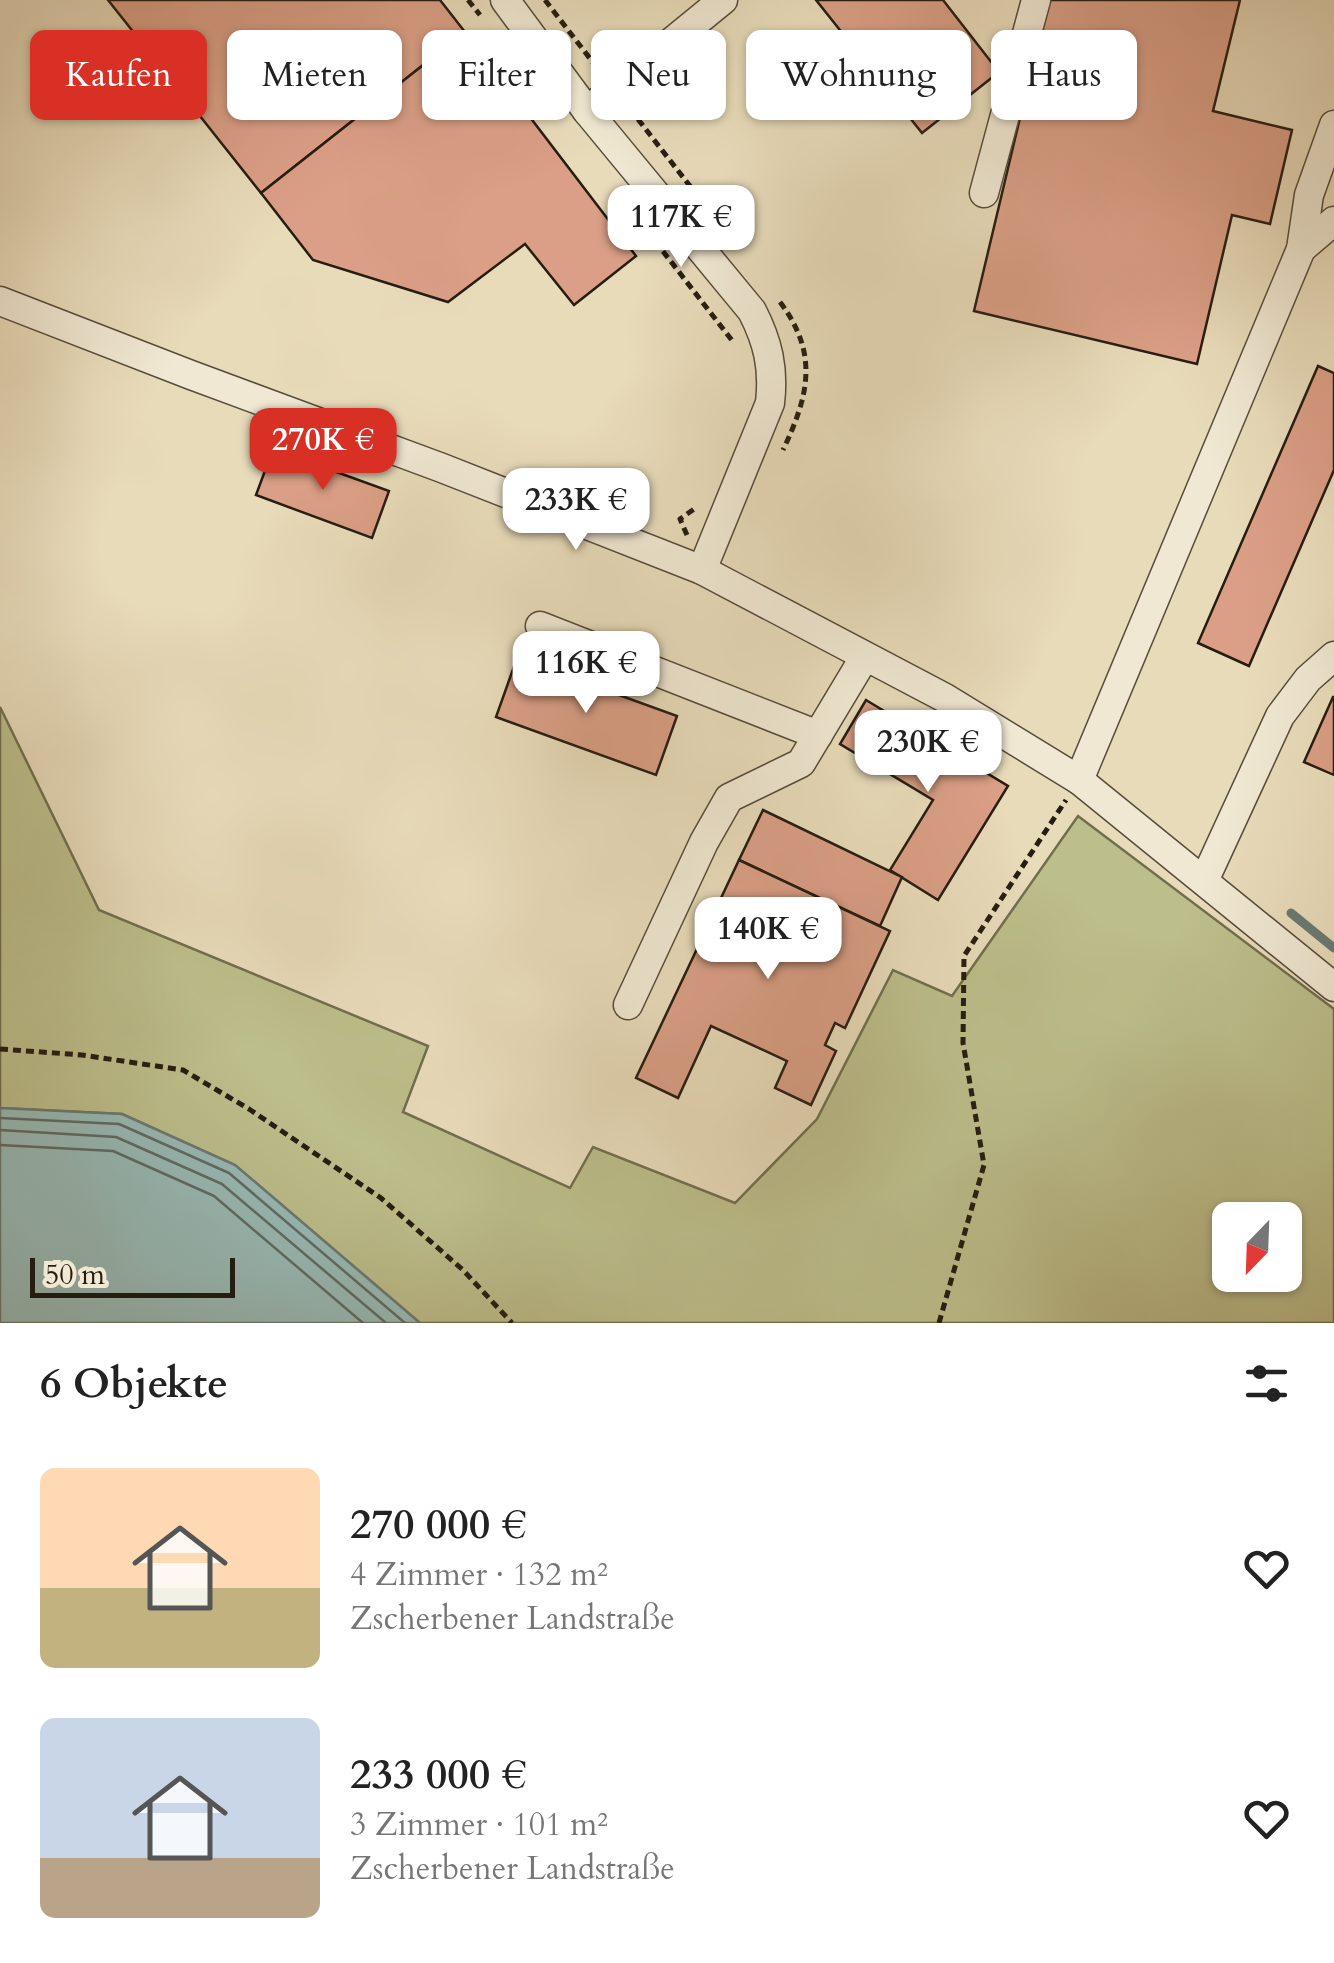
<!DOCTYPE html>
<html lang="de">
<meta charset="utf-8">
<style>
body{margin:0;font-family:Cardo,serif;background:#f6f6f6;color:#222;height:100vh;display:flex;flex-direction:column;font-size:38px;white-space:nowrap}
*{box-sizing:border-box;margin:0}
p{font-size:32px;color:#767676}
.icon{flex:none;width:55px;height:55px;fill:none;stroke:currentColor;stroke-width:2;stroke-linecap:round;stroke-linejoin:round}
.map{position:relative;height:1323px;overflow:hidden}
.details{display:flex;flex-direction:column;background:#fff;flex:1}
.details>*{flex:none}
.guide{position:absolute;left:30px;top:30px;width:1275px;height:90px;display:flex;gap:20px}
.needle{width:65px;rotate:203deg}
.controls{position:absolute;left:1212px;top:1202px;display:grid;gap:20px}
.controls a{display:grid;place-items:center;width:90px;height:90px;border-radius:15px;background:#fff;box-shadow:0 2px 8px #0004;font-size:50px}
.scale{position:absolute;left:30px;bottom:25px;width:205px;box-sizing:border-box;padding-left:10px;border:5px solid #261d11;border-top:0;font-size:28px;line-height:35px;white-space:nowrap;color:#261d11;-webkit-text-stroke:8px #f0e8d2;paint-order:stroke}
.price{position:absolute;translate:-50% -85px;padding:0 22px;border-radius:20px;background:#fff;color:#222;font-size:32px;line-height:65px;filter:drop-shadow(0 2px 5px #0008)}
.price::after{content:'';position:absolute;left:50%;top:60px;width:30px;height:22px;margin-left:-15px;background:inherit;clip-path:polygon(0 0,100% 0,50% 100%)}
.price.current{background:#d93025;color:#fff}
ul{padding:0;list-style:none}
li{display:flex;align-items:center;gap:30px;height:250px;padding:0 40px}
li span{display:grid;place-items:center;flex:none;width:280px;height:200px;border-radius:15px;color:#555}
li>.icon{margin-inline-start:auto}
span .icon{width:120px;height:120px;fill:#fffc;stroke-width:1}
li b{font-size:42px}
h2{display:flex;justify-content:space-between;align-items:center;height:120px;padding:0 40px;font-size:42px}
.pill{padding:0 35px;border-radius:15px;background:#fff;box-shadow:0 2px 8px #0004;font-size:35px;line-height:90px}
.pill.current{background:#d93025;color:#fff}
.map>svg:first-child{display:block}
.green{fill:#bcbe8b;stroke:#716e4e;stroke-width:2.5;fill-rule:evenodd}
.water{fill:#98bab6;stroke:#6a7b74;stroke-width:2.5}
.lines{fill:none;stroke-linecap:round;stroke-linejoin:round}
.shore{stroke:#5f6c64;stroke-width:2.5}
.stream{stroke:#6a7b74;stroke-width:9}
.building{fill:#da9f86;stroke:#261d11;stroke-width:2.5}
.minor-casing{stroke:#564c3b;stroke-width:31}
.path{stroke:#261d11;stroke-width:5;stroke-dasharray:8 5;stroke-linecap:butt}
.minor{stroke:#f0e8d2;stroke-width:28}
</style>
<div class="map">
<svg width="1334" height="1323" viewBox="0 0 1334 1323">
<rect width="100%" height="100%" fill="#e8dbba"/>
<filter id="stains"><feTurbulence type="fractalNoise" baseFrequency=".002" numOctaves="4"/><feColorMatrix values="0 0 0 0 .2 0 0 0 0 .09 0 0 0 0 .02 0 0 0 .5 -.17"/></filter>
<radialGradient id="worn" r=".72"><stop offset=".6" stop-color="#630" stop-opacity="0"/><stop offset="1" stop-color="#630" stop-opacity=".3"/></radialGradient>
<path class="green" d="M0,707L99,910L428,1046L403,1112L570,1188L593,1147L735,1203L817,1119L893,970L952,996L1078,816L1334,1009V1323H420L235,1165L122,1114L0,1108ZM1230,1220H1285V1275H1230Z"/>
<path class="water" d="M0,1108L122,1114L235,1165L420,1323H0Z"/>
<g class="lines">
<g class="shore">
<path d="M0,1118L119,1124L229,1173L405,1323"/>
<path d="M0,1130L116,1137L222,1184L386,1323"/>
<path d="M0,1145L113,1151L214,1196L363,1323"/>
</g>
<path class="stream" d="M1291,913L1334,948"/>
</g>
<g class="building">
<path d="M108,0H440L465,32L261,193Z"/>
<path d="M816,0H943L999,72L922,133Z"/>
<path d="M1048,0H1240L1213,111L1292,130L1270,224L1232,215L1197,364L974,311Z"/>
<path d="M465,32L636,256L574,305L525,244L448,302L313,260L261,193Z"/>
<path d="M1318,366L1334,373V470L1249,666L1198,643Z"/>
<path d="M273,449L389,491L372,538L256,495Z"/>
<path d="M517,658L677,716L656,775L496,717Z"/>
<path d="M1333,697H1334V775L1304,762Z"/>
<path d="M866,700L1008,786L938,900L890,870L933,800L840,744Z"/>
<path d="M763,810L902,877L880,926L739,860Z"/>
<path d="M739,860L890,931L845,1028L835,1023L825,1045L836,1051L811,1105L775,1088L787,1061L711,1026L678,1098L636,1078Z"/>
</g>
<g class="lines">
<defs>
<g id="minor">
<path d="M505,0L587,111L752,311C768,342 774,368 770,403L702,570"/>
<path d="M587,111L723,0"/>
<path d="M984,193L1036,0"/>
<path d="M1301,249L1334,221"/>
<path d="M0,301L191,375L442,468L702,570L945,698L1079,780L1334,987"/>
<path d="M540,626L818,735"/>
<path d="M1079,780L1301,249L1309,195L1334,125"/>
<path d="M1204,881L1280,716L1308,679L1334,656"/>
<path d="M628,1005L704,842L729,798L801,763L864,658"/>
</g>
</defs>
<use href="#minor" class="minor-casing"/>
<g class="path">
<path d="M468,0L480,15"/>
<path d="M545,0L598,69"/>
<path d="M630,109L721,226"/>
<path d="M655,241L734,343"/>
<path d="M780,302C819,354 809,395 783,450"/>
<path d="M687,535L680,519L697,507"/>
<path d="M0,1049L82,1055L183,1070L249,1109L381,1198L463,1270L512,1323"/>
<path d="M939,1323L984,1165L963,1043L964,956L1066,800"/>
</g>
<use href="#minor" class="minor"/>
</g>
<rect width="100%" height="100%" filter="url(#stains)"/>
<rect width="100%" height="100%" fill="url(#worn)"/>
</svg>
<div class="controls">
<a><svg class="needle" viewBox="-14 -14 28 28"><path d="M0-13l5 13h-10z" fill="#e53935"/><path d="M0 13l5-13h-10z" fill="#767676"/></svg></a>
</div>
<div class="scale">50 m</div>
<b class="price" style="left:681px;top:270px">117K €</b>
<b class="price current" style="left:323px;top:493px">270K €</b>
<b class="price" style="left:576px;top:553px">233K €</b>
<b class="price" style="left:586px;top:716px">116K €</b>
<b class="price" style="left:928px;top:795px">230K €</b>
<b class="price" style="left:768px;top:982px">140K €</b>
<div class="guide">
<a class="pill current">Kaufen</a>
<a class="pill">Mieten</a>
<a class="pill">Filter</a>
<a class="pill">Neu</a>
<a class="pill">Wohnung</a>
<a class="pill">Haus</a>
</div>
</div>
<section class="details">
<h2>6 Objekte<svg class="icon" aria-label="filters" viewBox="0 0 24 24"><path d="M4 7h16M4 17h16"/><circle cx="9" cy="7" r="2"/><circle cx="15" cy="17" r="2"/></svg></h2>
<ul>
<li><span style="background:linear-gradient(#ffd9b3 60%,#c2b280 0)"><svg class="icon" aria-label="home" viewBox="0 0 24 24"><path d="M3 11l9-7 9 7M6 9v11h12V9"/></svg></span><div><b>270 000 €</b><p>4 Zimmer · 132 m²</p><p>Zscherbener Landstraße</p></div><svg class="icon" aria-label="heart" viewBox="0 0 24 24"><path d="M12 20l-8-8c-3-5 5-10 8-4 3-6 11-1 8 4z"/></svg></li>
<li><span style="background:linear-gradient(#c9d6e8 70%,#b9a48a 0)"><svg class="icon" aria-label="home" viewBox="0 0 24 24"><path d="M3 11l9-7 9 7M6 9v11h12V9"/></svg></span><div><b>233 000 €</b><p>3 Zimmer · 101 m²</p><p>Zscherbener Landstraße</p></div><svg class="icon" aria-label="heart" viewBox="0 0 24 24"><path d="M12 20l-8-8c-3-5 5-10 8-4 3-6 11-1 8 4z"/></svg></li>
</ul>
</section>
